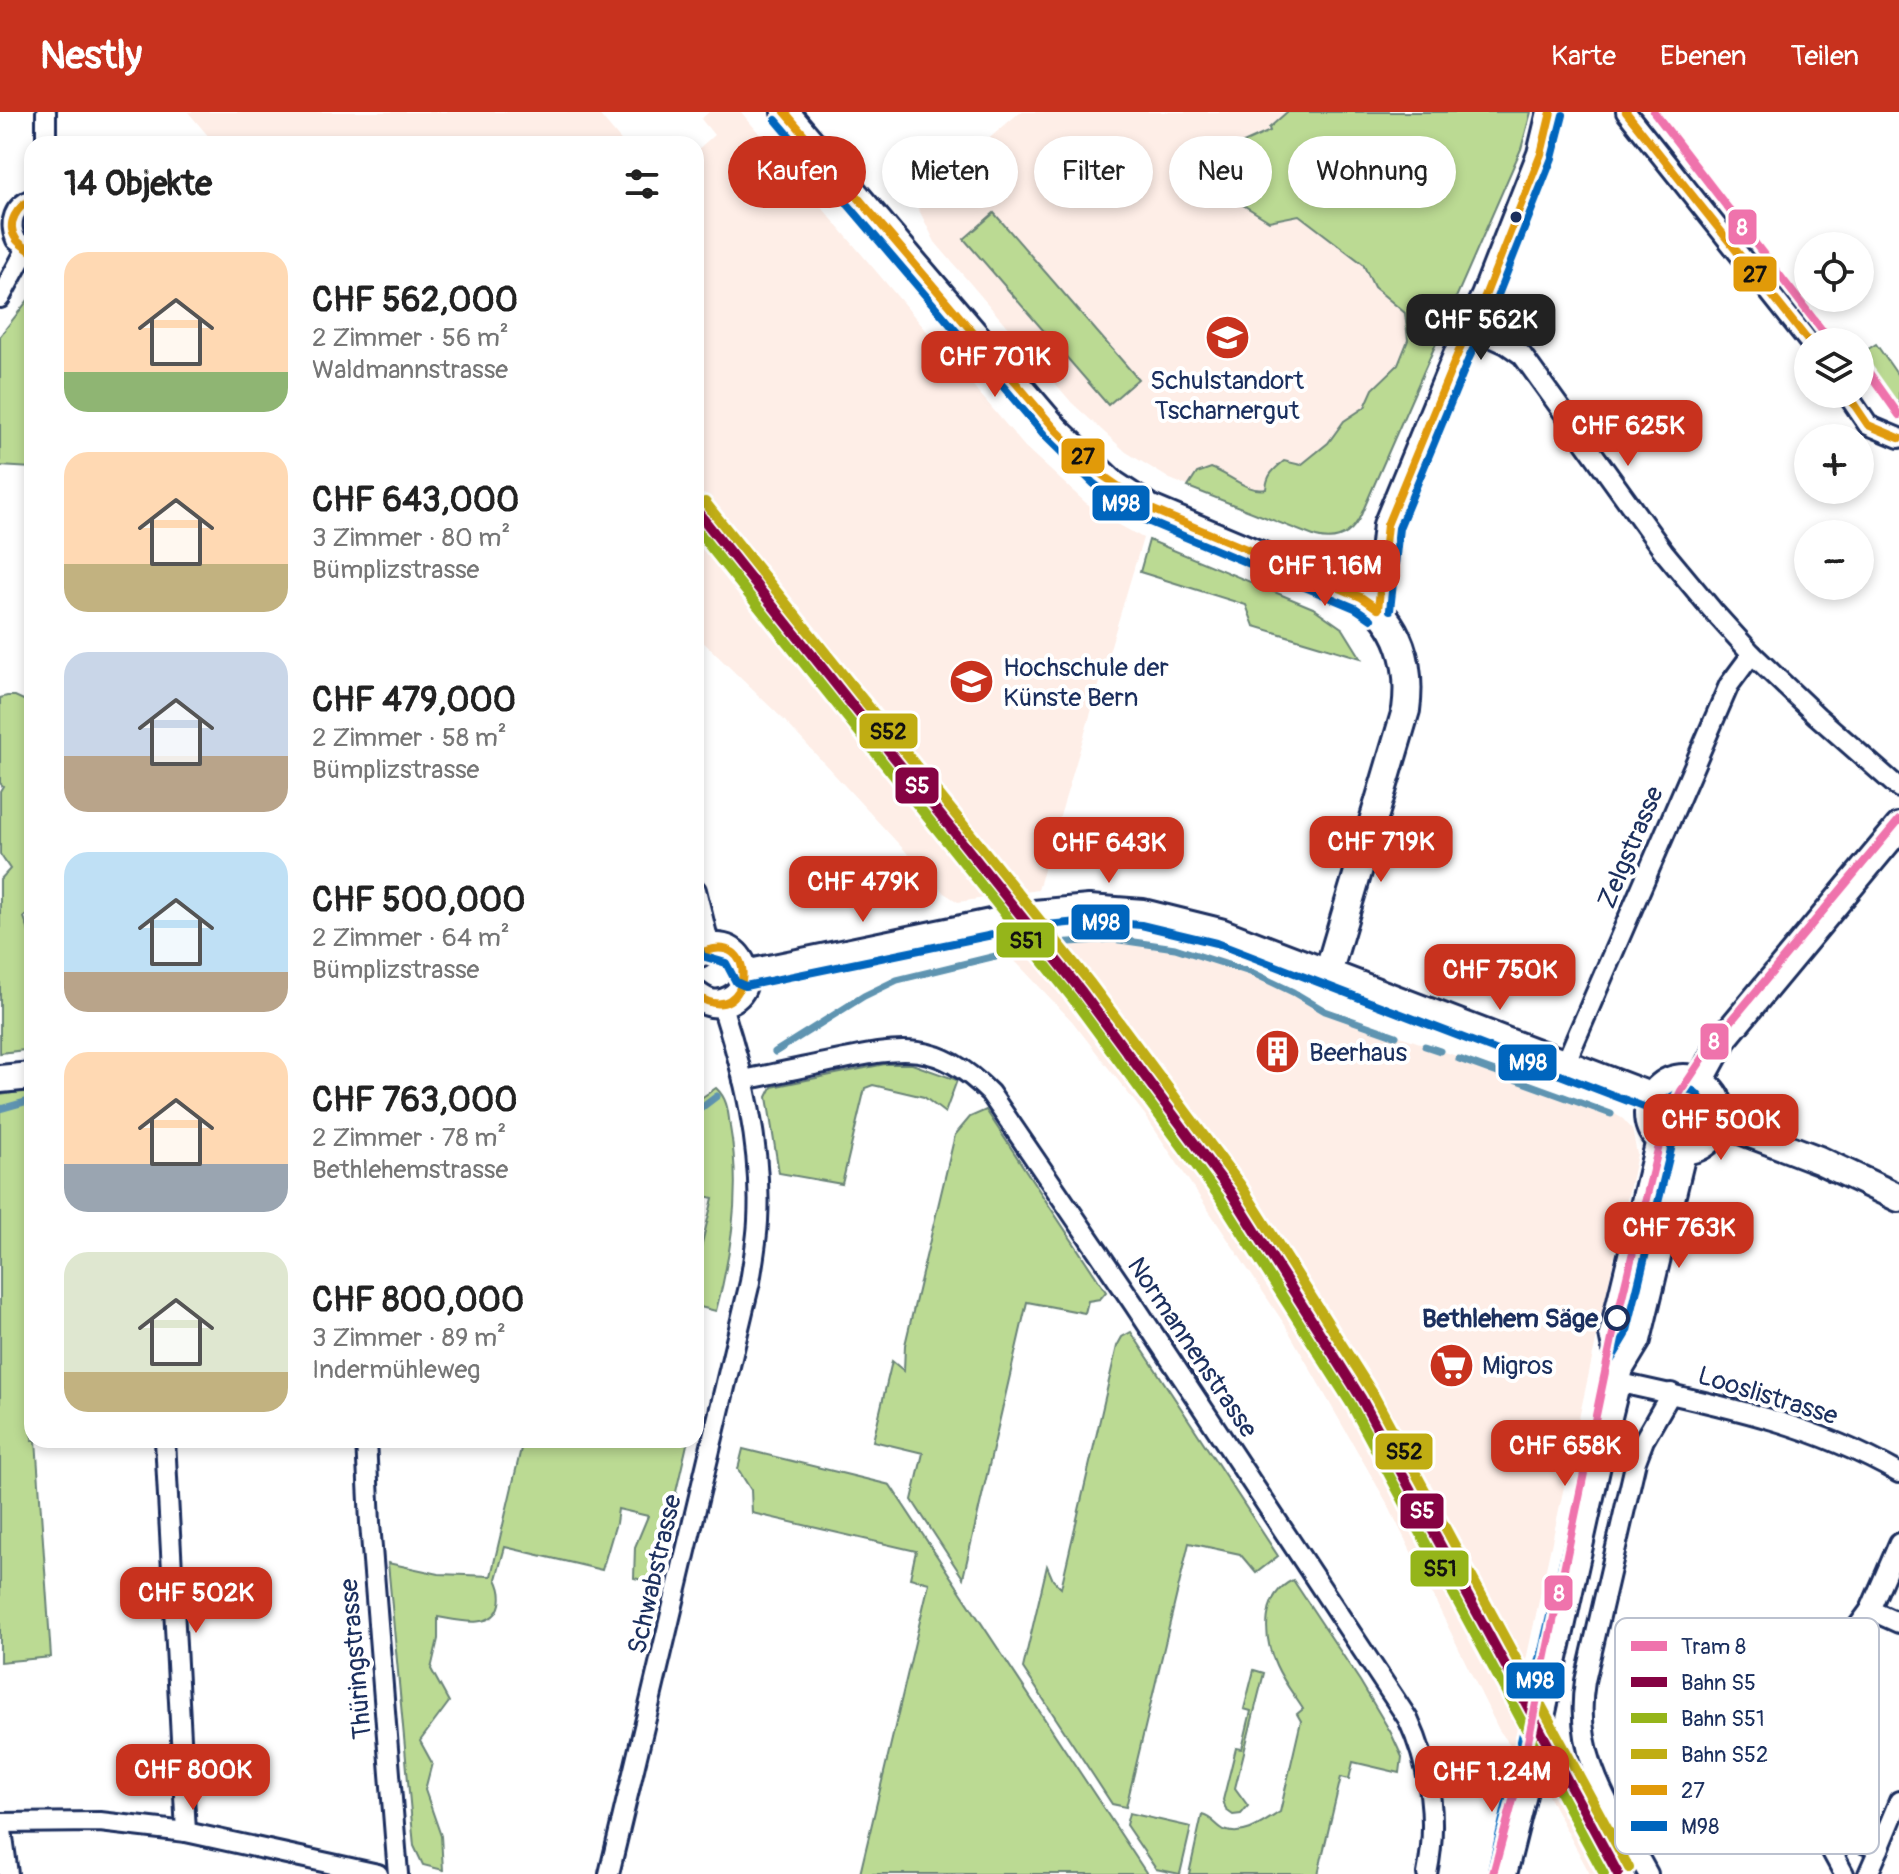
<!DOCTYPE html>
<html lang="de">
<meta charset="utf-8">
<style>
body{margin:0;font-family:Pangolin,sans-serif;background:#f6f6f6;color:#222;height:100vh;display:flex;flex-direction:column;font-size:30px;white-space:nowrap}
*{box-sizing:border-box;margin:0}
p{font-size:26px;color:#767676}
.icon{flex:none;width:44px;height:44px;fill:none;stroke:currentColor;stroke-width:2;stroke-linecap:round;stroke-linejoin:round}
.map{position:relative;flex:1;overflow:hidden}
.side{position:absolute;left:24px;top:24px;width:680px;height:1312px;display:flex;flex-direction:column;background:#fff;border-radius:24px;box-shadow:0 4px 12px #0003}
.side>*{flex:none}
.top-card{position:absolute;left:728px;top:24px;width:760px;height:72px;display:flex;gap:16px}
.controls{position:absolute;left:1794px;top:120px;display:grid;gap:16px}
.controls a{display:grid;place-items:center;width:80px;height:80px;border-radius:50%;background:#fff;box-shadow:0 4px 12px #0003;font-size:40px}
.price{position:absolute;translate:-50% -68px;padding:0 18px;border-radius:16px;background:#c8321e;color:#fff;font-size:26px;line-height:52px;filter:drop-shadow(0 2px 4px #0008)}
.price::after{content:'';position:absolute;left:50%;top:48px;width:24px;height:18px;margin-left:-12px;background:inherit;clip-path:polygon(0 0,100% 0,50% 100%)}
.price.selected{background:#222;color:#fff}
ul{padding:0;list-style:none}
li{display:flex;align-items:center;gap:24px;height:200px;padding:0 40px}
li span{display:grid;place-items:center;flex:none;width:224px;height:160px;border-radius:24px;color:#555}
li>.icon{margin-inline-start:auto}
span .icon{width:96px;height:96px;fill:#fffc;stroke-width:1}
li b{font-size:34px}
h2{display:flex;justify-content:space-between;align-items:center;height:96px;padding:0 40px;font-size:34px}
.chip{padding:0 28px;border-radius:36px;background:#fff;box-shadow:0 4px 12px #0003;font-size:28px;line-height:72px}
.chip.selected{background:#c8321e;color:#fff}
header{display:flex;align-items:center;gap:48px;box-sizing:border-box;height:112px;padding:0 40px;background:#c8321e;color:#fff}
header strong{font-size:38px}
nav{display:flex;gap:44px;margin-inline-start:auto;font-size:28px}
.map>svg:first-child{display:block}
.built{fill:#feeee7}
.green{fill:#bbda93;stroke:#6b8478;stroke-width:2}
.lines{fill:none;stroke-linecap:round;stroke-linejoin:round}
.stream{stroke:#5e94b1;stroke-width:7}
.street-casing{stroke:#1b2f5e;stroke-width:24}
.secondary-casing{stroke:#1b2f5e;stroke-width:32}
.street{stroke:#fff;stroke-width:18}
.secondary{stroke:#fff;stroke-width:26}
.bus-1-casing{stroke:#fff;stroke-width:14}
.bus-2-casing{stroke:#fff;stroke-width:14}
.bus-1{stroke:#e19a09;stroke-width:8}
.bus-2{stroke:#0065bd;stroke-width:8}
.rail-1-casing{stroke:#fff;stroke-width:16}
.rail-2-casing{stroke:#fff;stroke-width:16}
.rail-3-casing{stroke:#fff;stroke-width:16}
.rail-1{stroke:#850343;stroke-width:10}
.rail-2{stroke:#95b51a;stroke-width:10}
.rail-3{stroke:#c0ad13;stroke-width:10}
.tram-1-casing{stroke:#fff;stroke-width:14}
.tram-1{stroke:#ef73ac;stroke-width:8}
.bus-dot{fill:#1b2f5e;stroke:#fff;stroke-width:3}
.stop-dot{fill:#fff;stroke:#1b2f5e;stroke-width:4}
.labels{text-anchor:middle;stroke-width:8;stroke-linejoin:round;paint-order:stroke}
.poi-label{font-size:26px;fill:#1b2f5e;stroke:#fff;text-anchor:start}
.street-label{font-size:26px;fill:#1b2f5e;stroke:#fff}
.stop-label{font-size:26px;font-weight:bold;fill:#1b2f5e;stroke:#fff;text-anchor:end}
.key{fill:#fff;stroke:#bbc1cf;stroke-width:2}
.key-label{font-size:22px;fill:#1b2f5e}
.line-badge{stroke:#fff;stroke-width:3}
.badge-label{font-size:22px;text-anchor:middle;font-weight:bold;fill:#fff}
.pale-badge-label{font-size:22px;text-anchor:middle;font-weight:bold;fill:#111}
</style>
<header>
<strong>Nestly</strong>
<nav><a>Karte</a><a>Ebenen</a><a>Teilen</a></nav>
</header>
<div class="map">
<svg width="1899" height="1762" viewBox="0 0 1899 1762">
<rect width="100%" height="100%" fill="#fff"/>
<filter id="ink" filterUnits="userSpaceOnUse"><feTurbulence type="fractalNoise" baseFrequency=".0125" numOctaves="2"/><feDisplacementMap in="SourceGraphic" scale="16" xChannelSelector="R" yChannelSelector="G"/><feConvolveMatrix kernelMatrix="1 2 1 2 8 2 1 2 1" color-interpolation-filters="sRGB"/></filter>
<g filter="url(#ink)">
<g class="built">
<path d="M188,0H597L624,32H215Z"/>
<path d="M709,0H741L1025,335L1086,391L1114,410L1143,426L1038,778L958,790L944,781L784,608L696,523V39L714,23L701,7Z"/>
<path d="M1020,0H1532L1522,37L1361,403L1356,413L1347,422L1330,428L1316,425L1170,367L1126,340L1072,291L935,130L915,90Z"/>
<path d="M1112,823L1174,833L1229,849L1276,868L1325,897L1612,1000L1623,1007L1632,1017L1637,1042L1526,1548L1634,1762H1590L1547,1682L1499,1618L1387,1391L1285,1213L1145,1003L1072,909L1015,849Z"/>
</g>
<g class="green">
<path d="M1287,0H1531L1521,37L1361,403C1352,422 1338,431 1316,425L1188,375L1197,361L1211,356C1229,362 1247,381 1266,377C1267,363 1273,358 1284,349L1301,353L1328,331L1344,309L1365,295L1373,277L1398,253L1408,228L1405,201L1374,175L1363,152L1299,103L1269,109L1240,91L1212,58L1243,31L1270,19L1269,16Z"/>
<path d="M994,101L1138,267L1108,293L964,127Z"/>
<path d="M32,183V356L0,354V224Z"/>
<path d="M1876,232L1899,265V293L1862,241Z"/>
<path d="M1149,428L1313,496L1343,517L1361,546L1254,514L1246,493L1140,460Z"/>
<path d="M7,584H15L32,592V799L24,805C39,841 33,887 29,926H32V937L0,941V768L10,757L0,742V679L3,674L0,671V586Z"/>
<path d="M885,952H912L957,968L945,1001L924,985L873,973L865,976L842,1072L779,1061L767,985L772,975Z"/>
<path d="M716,976C728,987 728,1000 730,1015C741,1076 732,1140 716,1199L696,1194V1156L713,1086L700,1083L701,1038L696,1034L698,988Z"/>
<path d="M32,978V1328H36L51,1545L0,1550V983Z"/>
<path d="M986,998L1106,1180L1100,1187L1088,1189L1085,1201L1027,1190L963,1466L912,1388L923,1341L873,1329L892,1249L904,1259L905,1233L955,1023L970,1005Z"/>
<path d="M1131,1220L1278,1444L1256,1461L1240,1442L1189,1431L1126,1695L1112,1692L1023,1556L1047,1454L1053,1468L1061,1476L1117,1234L1122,1225Z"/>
<path d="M523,1328H688L655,1471L634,1466L635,1435L648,1404L618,1397L616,1411L602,1458L505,1435L496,1467C500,1475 502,1483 500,1492C494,1519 456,1508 438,1505V1527L431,1557L449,1590L420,1629L432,1651L425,1678L441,1724L443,1758L423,1753L414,1734L388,1451L439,1462L491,1464Z"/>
<path d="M743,1337L890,1373L1147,1762H860L929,1471L910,1466L916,1439L752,1401L751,1378L738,1357Z"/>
<path d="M1293,1468L1360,1569L1391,1621L1402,1645L1400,1661L1353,1650L1349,1667L1341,1665L1318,1762H1189L1202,1703C1212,1705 1215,1713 1224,1718C1244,1726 1264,1710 1280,1700L1301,1609L1297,1602L1303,1597C1294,1583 1283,1569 1276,1553C1263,1525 1261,1483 1293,1468Z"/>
<path d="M1254,1558L1264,1561L1235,1676L1248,1694L1241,1702L1233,1703L1226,1698L1223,1688L1236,1636L1242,1637L1251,1599L1244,1597Z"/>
<path d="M1129,1701L1191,1715L1180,1762L1156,1757L1126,1713Z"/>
</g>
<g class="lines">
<g class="stream">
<path d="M1056,831L1113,827L1175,836L1253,861L1293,880L1325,899L1396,924"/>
<path d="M1425,934L1440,939"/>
<path d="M775,940L864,884L897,868L1008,841"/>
<path d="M1459,947L1611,1002"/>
<path d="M0,997L32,988"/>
<path d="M696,1000L717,984"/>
</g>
<defs>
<g id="street">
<path d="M1626,0L1809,230"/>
<path d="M46,32V0"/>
<path d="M32,87C14,94 8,110 16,128L32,140"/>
<path d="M0,186L26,138"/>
<path d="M1471,216L1506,232L1522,243L1664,440L1713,499L1752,542L1817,604L1899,676"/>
<path d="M1847,282L1868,313L1899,326"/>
<path d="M696,778L710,835"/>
<path d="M1565,952L1729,573L1752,542"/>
<path d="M743,968C774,962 804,955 835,949C902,935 937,928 990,981L1133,1191L1408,1607C1431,1657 1438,1708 1427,1762"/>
<path d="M1616,1270C1715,1292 1810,1310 1899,1361"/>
<path d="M165,1328L186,1720"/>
<path d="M366,1328L370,1411L398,1762"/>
<path d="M1899,1431L1870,1498L1853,1521L1796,1652L1794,1664L1796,1673L1818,1714L1879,1737L1899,1689"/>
<path d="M1870,1498L1899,1511"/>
<path d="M0,1711L100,1710L186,1720L378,1762"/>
<path d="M1,1711L8,1762"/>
<path d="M1818,1714L1844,1762"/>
<path d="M609,1762L750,1170C753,1150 757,1129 758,1109C762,1035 744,961 721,891"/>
<path d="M1648,1762C1613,1697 1572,1646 1585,1569L1636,1349L1644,1328L1671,1281"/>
<path d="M1868,1762L1879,1737"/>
</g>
<g id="secondary">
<path d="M785,0L1056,318L1113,372L1151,397L1361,485C1400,509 1412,554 1406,598L1328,861"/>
<path d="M1378,497L1387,413L1458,241L1485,184L1541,42L1551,0"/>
<path d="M696,843C736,813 766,876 725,890C714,894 705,890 696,883"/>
<path d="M745,862L1034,802L1089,797L1143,801L1220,820L1652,985"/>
<circle cx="1684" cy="1002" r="36"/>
<path d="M0,967L32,964"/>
<path d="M1700,969L1723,927L1899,715"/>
<path d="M1719,1010L1819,1048L1899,1086"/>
<path d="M1620,1256L1613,1222L1660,1028"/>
<path d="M1503,1762L1530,1654L1605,1317L1620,1256L1637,1228L1683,1037"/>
</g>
</defs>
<use href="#street" class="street-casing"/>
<use href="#secondary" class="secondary-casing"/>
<use href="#street" class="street"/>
<use href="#secondary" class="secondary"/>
<defs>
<g id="bus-1">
<path d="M785,0L1056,318L1102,363L1151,397L1361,485L1378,497"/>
<path d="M1626,0L1809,230"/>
<path d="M32,87C18,94 5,111 16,127C19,132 27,136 32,140"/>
<path d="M1847,282L1868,313L1899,326"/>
<path d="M1378,497L1387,413L1458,241L1485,184L1541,42L1551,0"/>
<path d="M696,843C764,809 752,922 696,883"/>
</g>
<g id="bus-2">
<path d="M776,8L1047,326L1094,372L1145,408L1355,496L1371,507"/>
<path d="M1390,498L1399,416L1469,246L1496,188L1552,46L1563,3"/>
<path d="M696,828L702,844L726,851L736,870L745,874L1036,814L1089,809L1141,813L1216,831L1649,997C1667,996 1690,955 1705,996C1707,1003 1708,1009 1704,1015C1697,1026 1680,1021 1672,1033L1626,1223L1608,1253L1491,1759"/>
</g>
</defs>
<use href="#bus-1" class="bus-1-casing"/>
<use href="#bus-2" class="bus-2-casing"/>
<use href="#bus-1" class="bus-1"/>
<use href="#bus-2" class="bus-2"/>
<defs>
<path id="rail-1" d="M696,398L1082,880L1230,1079L1361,1286L1618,1762"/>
<path id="rail-2" d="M696,417L1073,887L1220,1086L1351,1292L1604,1762"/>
<path id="rail-3" d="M705,390L1091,872L1240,1072L1372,1280L1629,1756"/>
</defs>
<use href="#rail-1" class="rail-1-casing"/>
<use href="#rail-2" class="rail-2-casing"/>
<use href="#rail-3" class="rail-3-casing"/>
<use href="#rail-1" class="rail-1"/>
<use href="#rail-2" class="rail-2"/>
<use href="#rail-3" class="rail-3"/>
<defs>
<g id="tram-1">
<path d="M1654,0L1831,230"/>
<path d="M1860,248L1899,303"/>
<path d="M1493,1762L1525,1644L1613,1222L1663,1017L1681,979L1713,931L1899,708"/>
</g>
</defs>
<use href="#tram-1" class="tram-1-casing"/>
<use href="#tram-1" class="tram-1"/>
</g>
</g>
<defs>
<symbol id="school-disc" viewBox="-11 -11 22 22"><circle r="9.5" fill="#c8321e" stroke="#fff"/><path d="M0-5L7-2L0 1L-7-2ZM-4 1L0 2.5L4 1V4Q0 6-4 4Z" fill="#fff"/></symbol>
<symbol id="university-disc" viewBox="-11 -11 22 22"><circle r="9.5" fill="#c8321e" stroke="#fff"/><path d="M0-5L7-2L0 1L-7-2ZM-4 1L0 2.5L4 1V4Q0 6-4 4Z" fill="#fff"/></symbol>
<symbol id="building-disc" viewBox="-11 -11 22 22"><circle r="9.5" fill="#c8321e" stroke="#fff"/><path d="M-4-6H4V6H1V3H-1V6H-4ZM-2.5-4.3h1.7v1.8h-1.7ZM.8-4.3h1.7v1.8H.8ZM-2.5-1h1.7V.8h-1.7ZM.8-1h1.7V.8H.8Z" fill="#fff"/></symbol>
<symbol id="supermarket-disc" viewBox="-11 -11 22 22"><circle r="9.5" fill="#c8321e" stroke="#fff"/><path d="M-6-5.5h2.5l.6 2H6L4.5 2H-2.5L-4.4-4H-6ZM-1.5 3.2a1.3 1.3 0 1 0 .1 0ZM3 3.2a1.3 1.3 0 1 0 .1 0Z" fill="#fff"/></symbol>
</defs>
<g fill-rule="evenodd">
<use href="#school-disc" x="1202" y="200" width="51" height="51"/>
<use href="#university-disc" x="946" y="544" width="51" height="51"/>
<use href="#building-disc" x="1252" y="914" width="51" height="51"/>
<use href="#supermarket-disc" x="1426" y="1228" width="51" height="51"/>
</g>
<circle class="bus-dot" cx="1516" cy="105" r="7"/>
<circle class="stop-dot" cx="1617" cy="1206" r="11"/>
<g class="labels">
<g class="poi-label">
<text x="1227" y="277" text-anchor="middle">Schulstandort<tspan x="1227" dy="30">Tscharnergut</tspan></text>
<text x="1003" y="564">Hochschule der<tspan x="1003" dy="30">Künste Bern</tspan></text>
<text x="1309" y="949">Beerhaus</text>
<text x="1482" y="1262">Migros</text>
</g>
<g class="street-label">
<text transform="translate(1630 735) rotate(-67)" y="9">Zelgstrasse</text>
<text transform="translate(1193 1235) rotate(56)" y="9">Normannenstrasse</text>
<text transform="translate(1768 1283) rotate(17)" y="9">Looslistrasse</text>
<text transform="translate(654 1462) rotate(-77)" y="9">Schwabstrasse</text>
<text transform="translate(355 1547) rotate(-95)" y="9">Thüringstrasse</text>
</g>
<g class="stop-label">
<text x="1598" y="1215">Bethlehem Säge</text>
</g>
</g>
<rect x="1615" y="1506" width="264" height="236" rx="12" class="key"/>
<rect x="1631" y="1529" width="36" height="10" fill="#ef73ac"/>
<rect x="1631" y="1565" width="36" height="10" fill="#850343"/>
<rect x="1631" y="1601" width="36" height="10" fill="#95b51a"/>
<rect x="1631" y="1637" width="36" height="10" fill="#c0ad13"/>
<rect x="1631" y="1673" width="36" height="10" fill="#e19a09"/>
<rect x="1631" y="1709" width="36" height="10" fill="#0065bd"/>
<g class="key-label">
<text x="1681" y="1542">Tram 8</text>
<text x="1681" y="1578">Bahn S5</text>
<text x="1681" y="1614">Bahn S51</text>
<text x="1681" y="1650">Bahn S52</text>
<text x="1681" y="1686">27</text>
<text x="1681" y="1722">M98</text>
</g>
<g class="line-badge">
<rect x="1727" y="96" width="31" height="38" rx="8" fill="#ef73ac"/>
<rect x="1732" y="143" width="46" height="38" rx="8" fill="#e19a09"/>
<rect x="1060" y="325" width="46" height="38" rx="8" fill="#e19a09"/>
<rect x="1091" y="372" width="60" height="38" rx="8" fill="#0065bd"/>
<rect x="858" y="600" width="61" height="38" rx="8" fill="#c0ad13"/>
<rect x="894" y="654" width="46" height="39" rx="8" fill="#850343"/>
<rect x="1070" y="791" width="61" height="38" rx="8" fill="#0065bd"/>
<rect x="995" y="809" width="61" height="38" rx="8" fill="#95b51a"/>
<rect x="1699" y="910" width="31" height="39" rx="8" fill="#ef73ac"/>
<rect x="1497" y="931" width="61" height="39" rx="8" fill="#0065bd"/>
<rect x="1374" y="1320" width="60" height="39" rx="8" fill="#c0ad13"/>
<rect x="1399" y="1380" width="46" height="38" rx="8" fill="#850343"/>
<rect x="1409" y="1437" width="61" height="39" rx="8" fill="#95b51a"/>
<rect x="1543" y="1462" width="31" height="38" rx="8" fill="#ef73ac"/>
<rect x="1505" y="1549" width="61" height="39" rx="8" fill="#0065bd"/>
</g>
<g class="badge-label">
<text x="1742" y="123">8</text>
<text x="1121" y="399">M98</text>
<text x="917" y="681">S5</text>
<text x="1101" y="818">M98</text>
<text x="1714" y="937">8</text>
<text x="1528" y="958">M98</text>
<text x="1422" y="1406">S5</text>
<text x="1559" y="1489">8</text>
<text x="1535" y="1576">M98</text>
</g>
<g class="pale-badge-label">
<text x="1755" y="170">27</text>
<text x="1083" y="352">27</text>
<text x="888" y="627">S52</text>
<text x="1026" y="836">S51</text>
<text x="1404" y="1347">S52</text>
<text x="1440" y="1464">S51</text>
</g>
</svg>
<div class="controls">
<a><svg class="icon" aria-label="locate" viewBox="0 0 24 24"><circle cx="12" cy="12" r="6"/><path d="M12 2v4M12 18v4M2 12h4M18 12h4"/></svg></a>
<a><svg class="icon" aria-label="layers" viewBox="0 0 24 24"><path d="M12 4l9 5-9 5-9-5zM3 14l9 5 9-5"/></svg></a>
<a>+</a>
<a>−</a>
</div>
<b class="price selected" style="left:1481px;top:250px">CHF 562K</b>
<b class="price" style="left:995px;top:287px">CHF 701K</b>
<b class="price" style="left:1628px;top:356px">CHF 625K</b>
<b class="price" style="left:1325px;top:496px">CHF 1.16M</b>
<b class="price" style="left:1381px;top:772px">CHF 719K</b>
<b class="price" style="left:1109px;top:773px">CHF 643K</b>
<b class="price" style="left:863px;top:812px">CHF 479K</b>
<b class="price" style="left:1500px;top:900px">CHF 750K</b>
<b class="price" style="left:1721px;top:1050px">CHF 500K</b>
<b class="price" style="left:1679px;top:1158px">CHF 763K</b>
<b class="price" style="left:1565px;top:1376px">CHF 658K</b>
<b class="price" style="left:196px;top:1523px">CHF 502K</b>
<b class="price" style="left:193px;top:1700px">CHF 800K</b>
<b class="price" style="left:1492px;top:1702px">CHF 1.24M</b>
<div class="top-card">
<a class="chip selected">Kaufen</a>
<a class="chip">Mieten</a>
<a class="chip">Filter</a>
<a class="chip">Neu</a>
<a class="chip">Wohnung</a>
</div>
<section class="side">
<h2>14 Objekte<svg class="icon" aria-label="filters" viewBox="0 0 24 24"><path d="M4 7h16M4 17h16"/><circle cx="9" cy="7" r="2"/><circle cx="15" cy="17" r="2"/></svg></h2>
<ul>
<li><span style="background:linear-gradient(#ffd9b3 75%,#8fb573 0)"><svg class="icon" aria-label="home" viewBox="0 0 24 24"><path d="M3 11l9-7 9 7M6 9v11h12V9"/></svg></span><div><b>CHF 562,000</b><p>2 Zimmer · 56 m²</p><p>Waldmannstrasse</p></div></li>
<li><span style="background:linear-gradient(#ffd9b3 70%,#c2b280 0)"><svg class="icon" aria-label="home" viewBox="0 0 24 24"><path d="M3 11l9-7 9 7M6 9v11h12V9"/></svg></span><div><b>CHF 643,000</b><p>3 Zimmer · 80 m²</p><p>Bümplizstrasse</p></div></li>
<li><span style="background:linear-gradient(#c9d6e8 65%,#b9a48a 0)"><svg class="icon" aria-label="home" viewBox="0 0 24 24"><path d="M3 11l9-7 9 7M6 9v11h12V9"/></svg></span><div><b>CHF 479,000</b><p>2 Zimmer · 58 m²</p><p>Bümplizstrasse</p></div></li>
<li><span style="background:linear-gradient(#bfe0f5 75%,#b9a48a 0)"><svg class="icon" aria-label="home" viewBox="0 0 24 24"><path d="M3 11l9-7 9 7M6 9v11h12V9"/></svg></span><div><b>CHF 500,000</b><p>2 Zimmer · 64 m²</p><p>Bümplizstrasse</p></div></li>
<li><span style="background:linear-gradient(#ffd9b3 70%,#9aa5b1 0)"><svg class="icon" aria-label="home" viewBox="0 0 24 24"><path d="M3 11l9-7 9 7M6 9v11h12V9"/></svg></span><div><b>CHF 763,000</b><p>2 Zimmer · 78 m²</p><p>Bethlehemstrasse</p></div></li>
<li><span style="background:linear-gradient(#dfe7d0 75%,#c2b280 0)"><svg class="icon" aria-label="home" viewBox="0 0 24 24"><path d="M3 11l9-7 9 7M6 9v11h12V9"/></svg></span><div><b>CHF 800,000</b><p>3 Zimmer · 89 m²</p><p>Indermühleweg</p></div></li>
</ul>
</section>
</div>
